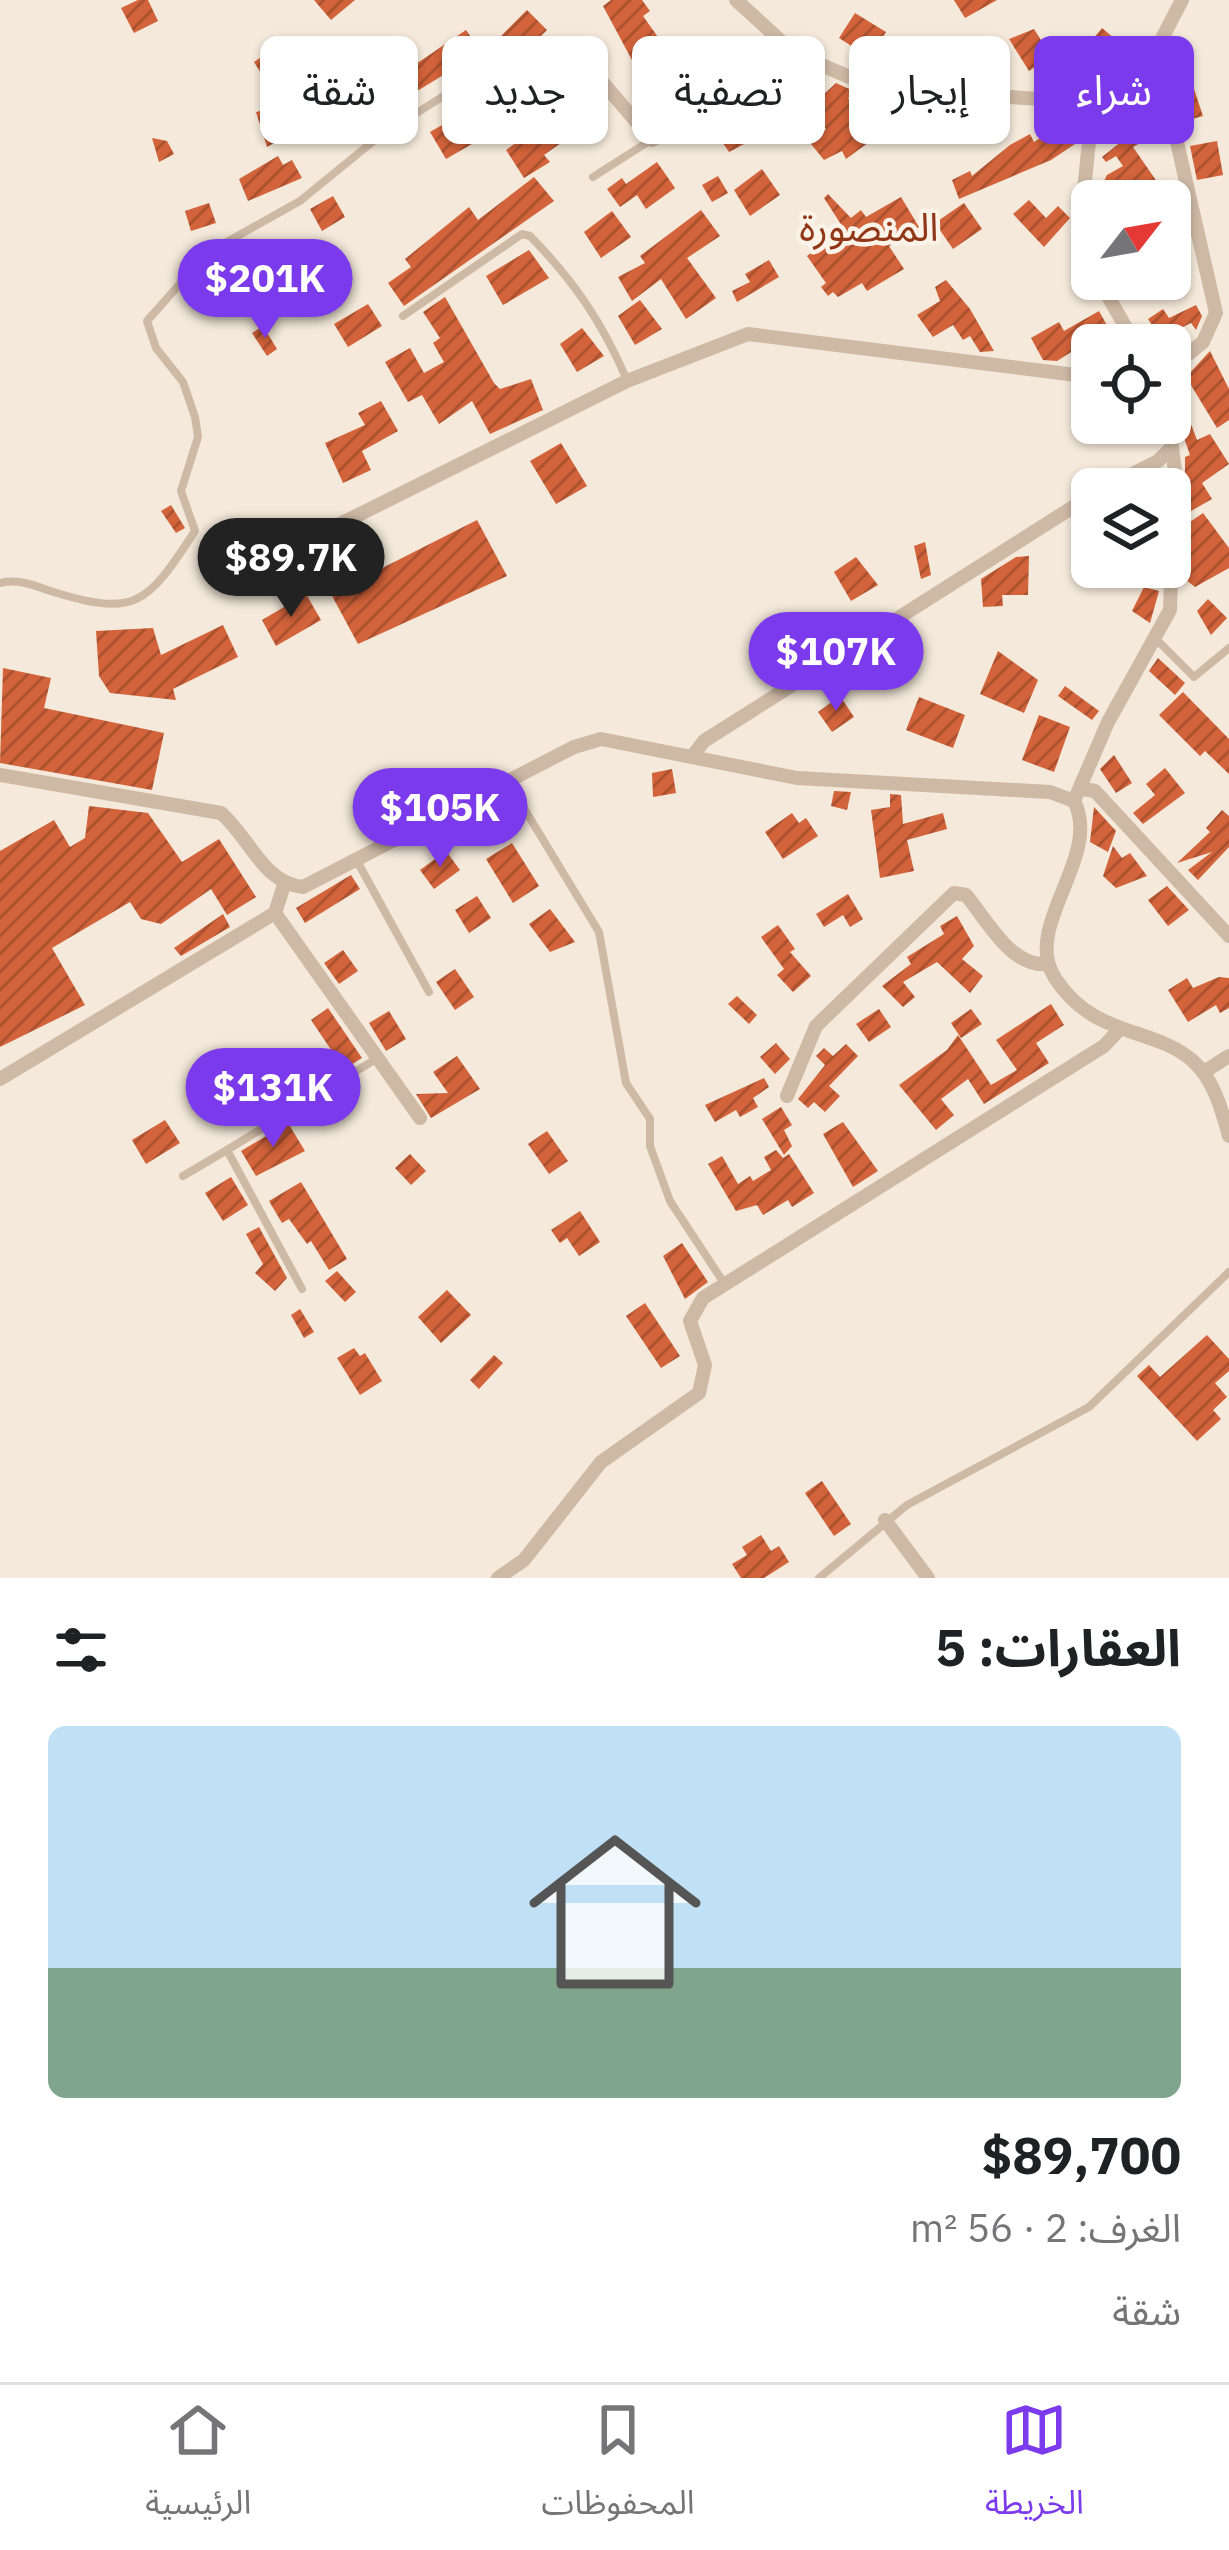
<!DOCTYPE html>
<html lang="ar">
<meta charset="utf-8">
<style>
body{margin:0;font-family:"IBM Plex Sans","Noto Sans Arabic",sans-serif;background:#f6f6f6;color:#202124;direction:rtl;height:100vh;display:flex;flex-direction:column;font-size:45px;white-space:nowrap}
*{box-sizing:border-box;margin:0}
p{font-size:39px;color:#757577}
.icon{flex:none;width:66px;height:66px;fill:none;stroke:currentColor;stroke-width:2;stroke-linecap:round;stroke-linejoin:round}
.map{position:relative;height:1578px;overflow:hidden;direction:ltr}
.drawer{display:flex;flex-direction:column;background:#fff;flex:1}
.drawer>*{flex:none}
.banner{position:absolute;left:36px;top:36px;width:1158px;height:108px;direction:rtl;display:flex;gap:24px}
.needle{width:78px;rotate:59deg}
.fabs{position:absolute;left:1071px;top:180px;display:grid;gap:24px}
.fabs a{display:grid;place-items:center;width:120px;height:120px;border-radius:18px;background:#fff;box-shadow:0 3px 9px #0004;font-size:60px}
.price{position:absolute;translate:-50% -102px;padding:0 27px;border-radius:42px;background:#7c3aed;color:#fff;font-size:39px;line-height:78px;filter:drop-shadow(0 3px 6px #0008)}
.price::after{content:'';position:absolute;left:50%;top:72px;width:36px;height:27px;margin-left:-18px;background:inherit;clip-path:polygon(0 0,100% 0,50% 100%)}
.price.active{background:#222;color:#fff}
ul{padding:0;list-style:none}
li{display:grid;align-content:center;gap:24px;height:636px;padding:0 48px}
li span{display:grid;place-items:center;height:372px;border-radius:18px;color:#555}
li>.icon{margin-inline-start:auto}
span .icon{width:216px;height:216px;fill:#fffc;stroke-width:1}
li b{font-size:51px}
h2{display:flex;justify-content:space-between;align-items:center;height:144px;padding:0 48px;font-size:51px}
.tag{padding:0 42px;border-radius:18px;background:#fff;box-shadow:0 3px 9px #0004;font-size:42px;line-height:108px}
.tag.active{background:#7c3aed;color:#fff}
.dock{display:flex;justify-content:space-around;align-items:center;height:168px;border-top:3px solid #e0e0e0;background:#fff;font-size:33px;color:#757577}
.dock a{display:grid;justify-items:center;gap:6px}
.dock .active{color:#7c3aed}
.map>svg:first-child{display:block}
.building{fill:url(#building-hatch)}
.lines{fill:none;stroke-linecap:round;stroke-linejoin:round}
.service{stroke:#ceb9a5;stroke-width:8}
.minor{stroke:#ceb9a5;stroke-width:14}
.labels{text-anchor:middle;stroke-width:9;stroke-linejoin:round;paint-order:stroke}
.quarter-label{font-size:39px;fill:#913717;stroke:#fbf3e7}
</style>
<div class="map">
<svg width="1229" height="1578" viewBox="0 0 1229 1578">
<defs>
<pattern id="building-hatch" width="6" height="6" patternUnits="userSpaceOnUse" patternTransform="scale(3)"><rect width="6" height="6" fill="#d3633a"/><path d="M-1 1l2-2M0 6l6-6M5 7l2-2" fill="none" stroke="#ac5231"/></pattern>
</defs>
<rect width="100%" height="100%" fill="#f4e9da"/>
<g class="building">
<path d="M138,0H148L158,21L134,33L121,8Z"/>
<path d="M314,0H355L331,20Z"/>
<path d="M611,0H642L650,11L643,16L670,54L640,75L603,6Z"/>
<path d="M954,0H997L965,18Z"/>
<path d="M527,10L547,30L519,58L499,38Z"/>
<path d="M855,13L886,32L870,58L839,38Z"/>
<path d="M1102,28L1128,50L1115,66L1089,44Z"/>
<path d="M1034,29L1051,56L1029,71L1009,39Z"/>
<path d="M466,30L484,56L449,80L445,74L404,99L387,70L409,55L416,64Z"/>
<path d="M280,44L296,68L269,86L254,62Z"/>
<path d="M926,44L935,59L915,72L906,57Z"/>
<path d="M710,47L728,71L706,88L688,64Z"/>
<path d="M1149,70L1155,96L1144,106L1129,87Z"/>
<path d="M1190,77L1203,116L1185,121L1175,82Z"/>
<path d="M836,83L856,92L848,98L876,137L846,159L842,151L824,160L811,144L826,129L809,108Z"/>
<path d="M779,84L792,104L776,118L759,99Z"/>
<path d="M260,111L278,141L267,147L256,112Z"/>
<path d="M553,116L568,138L544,155L550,162L524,178L506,150Z"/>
<path d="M456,117L472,144L446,159L430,132Z"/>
<path d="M1146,122L1153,136L1133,147L1160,186L1138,201L1130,195L1120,201H1094L1107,175L1123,166L1116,156L1106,162L1102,157Z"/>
<path d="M735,124L746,143L729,152L716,133Z"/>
<path d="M1060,125L1065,133L1076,126L1078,142L1051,160L959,199L952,180L970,171L972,176L1010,145L1030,134L1034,142Z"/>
<path d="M152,138L167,141L174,154L159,162Z"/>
<path d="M1217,141L1223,175L1197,180L1190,146Z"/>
<path d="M278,156L283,165L292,160L302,178L248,201L239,179Z"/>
<path d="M657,162L675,188L646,209L637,195L620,207L607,189L622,178L626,184Z"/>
<path d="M762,169L780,195L750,216L734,190Z"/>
<path d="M718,176L728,193L712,202L702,185Z"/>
<path d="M534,177L554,201L404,306L388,283L411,267L405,259L469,207L478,220Z"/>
<path d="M828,194L851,218L861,210L866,217L901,197L919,227L889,246L904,269L867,291L862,283L838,297L833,292L828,296L821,287L826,283L807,256L844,229L824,198Z"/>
<path d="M333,196L345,217L322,231L310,209Z"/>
<path d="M1029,200L1046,218L1058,206L1070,218L1044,247L1013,214Z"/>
<path d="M209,203L216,223L191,231L185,211Z"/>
<path d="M964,203L982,229L953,249L935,223Z"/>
<path d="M701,210L720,236L687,258L716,298L686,319L661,279L632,301L618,277L645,263L640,256Z"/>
<path d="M612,211L631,237L601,258L584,232Z"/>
<path d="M334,245L348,268L325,282L311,259Z"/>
<path d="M529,250L549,278L503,305L486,276Z"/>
<path d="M769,260L779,277L737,302L732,291L750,282L745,274Z"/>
<path d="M238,270L252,293L241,300L227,277Z"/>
<path d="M946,280L970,309L994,351L980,352L970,336L963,340L953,325L933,337L917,315L940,301L935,287Z"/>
<path d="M445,297L494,383L500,389L531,379L543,410L490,434L472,401L439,424L422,395L408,402L385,362L410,348L424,373L444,362L433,343L440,338L423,312Z"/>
<path d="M640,300L662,329L635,345L618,316Z"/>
<path d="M368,304L382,326L348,347L334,324Z"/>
<path d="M1196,305L1202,316L1196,330L1191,323L1171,333L1179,347L1171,354L1148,319L1163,309L1169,318Z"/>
<path d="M1099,311L1118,345H1092V366L1076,349L1057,361L1043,360L1031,338L1059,322L1064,331Z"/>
<path d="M263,326L277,349L267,356L252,333Z"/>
<path d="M582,328L604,356L577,372L560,344Z"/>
<path d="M1210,351L1229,389V420L1217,428L1186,377Z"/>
<path d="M381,401L398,431L362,451L371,470L343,483L325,443L365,425L358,413Z"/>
<path d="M1186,411L1197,440L1210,434L1229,464L1202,483L1212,499L1191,511L1185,501V457L1190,455L1176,415Z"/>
<path d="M561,443L587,486L556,504L530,461Z"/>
<path d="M1164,475L1163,489H1128L1148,479Z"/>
<path d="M171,505L185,528L176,533L161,511Z"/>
<path d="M1203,513L1229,548V568L1195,587L1182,577L1184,526Z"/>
<path d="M1092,516V537H1077V518Z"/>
<path d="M477,520L507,576L358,644L331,594Z"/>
<path d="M925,542L931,575L921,579L914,546Z"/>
<path d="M1029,556L1028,595H1002L1003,606L983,607L981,579L1016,557Z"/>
<path d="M856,557L878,585L851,601L834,572Z"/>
<path d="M1144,587L1159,591L1150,623L1132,611Z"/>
<path d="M306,594L321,620L276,646L262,620Z"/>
<path d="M1208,599L1227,618L1211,635L1197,611Z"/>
<path d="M826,617L841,641L824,651L810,627Z"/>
<path d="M223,625L238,657L173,689L176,700L110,693L99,676L96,631L153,628L161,655Z"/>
<path d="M998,651L1038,680L1024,713L980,694Z"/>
<path d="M1158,658L1185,683L1175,695L1149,671Z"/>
<path d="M3,668L51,678L44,708L164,733L152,790L0,763Z"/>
<path d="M1065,686L1099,711L1092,720L1058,696Z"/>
<path d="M1183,692L1229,739V774L1205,751L1200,756L1159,715Z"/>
<path d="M840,696L854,717L832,732L818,712Z"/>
<path d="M919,697L965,715L953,748L906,730Z"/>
<path d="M1039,715L1070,727L1054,772L1022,760Z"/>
<path d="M1114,755L1132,783L1116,793L1100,769Z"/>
<path d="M1165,768L1185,793L1143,824L1133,813L1155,795L1146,784Z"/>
<path d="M672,769L676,793L653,797L652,773Z"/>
<path d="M834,791L851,792L847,810L831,806Z"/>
<path d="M890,794L901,795L903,824L943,813L947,829L907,840L914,871L880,878L871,810L890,807Z"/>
<path d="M89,806L148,813L182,862L219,839L256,897L227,915L211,889L161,924L141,919L130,902L52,948L85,1005L0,1047V851L54,820L70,847L85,838Z"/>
<path d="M1094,807L1116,831L1108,852L1090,842Z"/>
<path d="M1222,810L1229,816V847L1198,880L1188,870L1212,852L1177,863L1210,832L1206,828Z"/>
<path d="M792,813L799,823L806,818L818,836L783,859L765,832Z"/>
<path d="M512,843L539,886L513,903L486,859Z"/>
<path d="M1113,846L1122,858L1130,853L1147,876L1116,888L1103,876Z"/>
<path d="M446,851L460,870L434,889L420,870Z"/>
<path d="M351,875L360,889L305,923L296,908Z"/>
<path d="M1167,886L1189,910L1168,926L1148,900Z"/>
<path d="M848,894L863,919L850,927L843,915L824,927L816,914Z"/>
<path d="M477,896L491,918L469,933L455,910Z"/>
<path d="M550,909L575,942L550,952L529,924Z"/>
<path d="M223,914L230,927L181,956L174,948Z"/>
<path d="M957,916L974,946L962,959L983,976L970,993L937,962L903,982L915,997L903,1007L882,986L911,964L907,957L944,934L940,926Z"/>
<path d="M778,925L795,949L790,952L811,976L793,992L777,975L784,969L761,937Z"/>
<path d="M343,950L358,971L339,984L324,963Z"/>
<path d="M455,969L474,997L455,1010L436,982Z"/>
<path d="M1219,977L1229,978V1008L1220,1013L1216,1005L1188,1022L1168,990L1187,978L1193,988Z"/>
<path d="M737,996L757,1015L749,1024L728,1004Z"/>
<path d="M1051,1004L1064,1025L1036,1043L1049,1063L984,1104L968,1079L941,1099L954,1115L936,1130L899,1085L947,1050L958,1035L991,1085L1017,1070L996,1040Z"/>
<path d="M328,1008L362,1058L344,1069L311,1020Z"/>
<path d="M879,1009L891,1027L869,1042L856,1024Z"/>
<path d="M971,1009L982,1024L961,1038L951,1023Z"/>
<path d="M389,1011L406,1039L386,1051L369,1023Z"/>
<path d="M776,1043L790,1059L775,1074L760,1057Z"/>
<path d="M846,1044L858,1056L829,1086L840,1096L825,1112L814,1102L808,1108L798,1099L825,1065L816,1056L824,1048L833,1056Z"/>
<path d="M457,1056L480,1089L431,1118L416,1094L448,1093L433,1072Z"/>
<path d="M764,1078L769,1087L753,1098L758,1107L740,1117L736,1110L715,1122L705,1105Z"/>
<path d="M781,1107L792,1125L784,1130L792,1146L784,1155L762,1119Z"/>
<path d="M165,1120L180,1143L146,1164L132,1140Z"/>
<path d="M843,1122L878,1171L853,1187L823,1134Z"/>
<path d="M288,1123L305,1151L256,1176L241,1151Z"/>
<path d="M547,1131L568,1161L549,1174L528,1144Z"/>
<path d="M776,1150L783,1158L789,1154L814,1193L792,1207L788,1200L763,1215L757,1205L736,1211L708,1164L722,1156L738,1184L750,1176L753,1181L771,1170L764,1157Z"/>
<path d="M410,1154L426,1171L411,1185L395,1168Z"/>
<path d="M231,1177L248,1205L223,1221L205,1193Z"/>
<path d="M301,1182L347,1259L329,1270L311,1241L307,1244L289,1219L282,1223L269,1201Z"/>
<path d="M580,1211L600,1242L579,1256L567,1238L560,1243L551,1230Z"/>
<path d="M259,1227L287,1278L275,1291L255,1273L263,1264L246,1234Z"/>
<path d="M682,1243L708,1282L685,1299L663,1256Z"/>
<path d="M337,1271L356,1292L345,1302L325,1281Z"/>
<path d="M447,1290L471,1315L441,1343L418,1317Z"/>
<path d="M645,1303L680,1356L661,1368L626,1316Z"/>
<path d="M300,1309L314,1332L304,1338L291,1315Z"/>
<path d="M1207,1335L1229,1359V1371L1215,1383L1227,1397L1213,1410L1221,1419L1197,1441L1137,1376L1149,1365L1160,1377Z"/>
<path d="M354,1348L360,1356L365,1353L382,1381L360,1395L337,1358Z"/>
<path d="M494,1355L503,1363L479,1389L470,1380Z"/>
<path d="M822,1481L851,1524L834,1536L805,1493Z"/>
<path d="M761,1535L771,1551L779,1546L789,1562L764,1578H741L732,1564L747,1555L742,1547Z"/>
</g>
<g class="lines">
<g class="service">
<path d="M593,177L651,140"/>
<path d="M403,316L522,234L530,236C574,281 602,322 627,380"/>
<path d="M0,583C16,579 32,584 47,590C136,618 146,606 195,531L181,491L198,437L195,417L183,382L156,348L147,321L207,253L300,201L376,139L467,81"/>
<path d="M1157,640L1194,677L1229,648"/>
<path d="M508,782L599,932L626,1083L650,1119V1146L670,1201L724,1283"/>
<path d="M357,861L429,992"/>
<path d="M183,1176L227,1150"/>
<path d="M302,1289L227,1150L376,1059"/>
<path d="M819,1578L907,1505L1089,1407L1229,1272"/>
</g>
<g class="minor">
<path d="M736,0L794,53L916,106L974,95L1093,102L1156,50"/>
<path d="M468,81L518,79L574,49L652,140L794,53"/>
<path d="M1092,268L1080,230L1093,102"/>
<path d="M1098,279L1136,345"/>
<path d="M1170,369L1203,342L1216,313L1156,50L1182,0"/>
<path d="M1103,489L1158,461L1171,448"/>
<path d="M302,543L627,381L748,334L1092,377"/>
<path d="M694,754L704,741L1092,495"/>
<path d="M0,775L221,813C250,838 263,883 303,887L574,747L601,739L797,778L1050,792L1074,801"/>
<path d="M1083,789L1095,791L1229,936"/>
<path d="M1074,801C1103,857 1021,926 1055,978C1094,1039 1155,1026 1194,1062C1214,1080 1222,1111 1229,1136"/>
<path d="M1074,801L1108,722L1170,610L1175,471L1169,423"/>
<path d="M284,885L275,913L420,1118"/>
<path d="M1204,1072L1229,1056"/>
<path d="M0,1079L275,913"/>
<path d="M787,1096L816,1026L954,893L966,895C987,920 1012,969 1048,964"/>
<path d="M885,1520L928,1578"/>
<path d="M498,1578L524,1560L601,1462L699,1393L705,1365L690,1321L703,1298L1104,1046L1118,1031"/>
</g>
</g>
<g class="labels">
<g class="quarter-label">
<text x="869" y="241">المنصورة</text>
</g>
</g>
</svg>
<div class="fabs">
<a><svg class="needle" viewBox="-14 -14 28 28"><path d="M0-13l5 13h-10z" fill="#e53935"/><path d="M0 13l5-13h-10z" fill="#757577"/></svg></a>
<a><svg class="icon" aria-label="locate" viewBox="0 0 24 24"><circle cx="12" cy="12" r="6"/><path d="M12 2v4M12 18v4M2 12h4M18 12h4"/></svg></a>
<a><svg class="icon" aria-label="layers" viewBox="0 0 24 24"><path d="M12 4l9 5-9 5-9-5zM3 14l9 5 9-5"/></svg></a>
</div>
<b class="price" style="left:265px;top:341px">$201K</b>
<b class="price active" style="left:291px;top:620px">$89.7K</b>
<b class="price" style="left:836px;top:714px">$107K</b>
<b class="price" style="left:440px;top:870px">$105K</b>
<b class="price" style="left:273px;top:1150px">$131K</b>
<div class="banner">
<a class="tag active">شراء</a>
<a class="tag">إيجار</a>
<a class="tag">تصفية</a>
<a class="tag">جديد</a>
<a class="tag">شقة</a>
</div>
</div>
<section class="drawer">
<h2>العقارات: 5<svg class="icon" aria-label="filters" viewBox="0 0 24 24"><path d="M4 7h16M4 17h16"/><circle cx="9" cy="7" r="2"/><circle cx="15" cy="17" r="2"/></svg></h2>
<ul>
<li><span style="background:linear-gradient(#bfe0f5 65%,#7fa58c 0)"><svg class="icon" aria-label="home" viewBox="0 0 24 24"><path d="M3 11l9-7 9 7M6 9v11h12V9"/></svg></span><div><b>$89,700</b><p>الغرف: 2 · 56 m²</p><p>شقة</p></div></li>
</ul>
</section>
<nav class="dock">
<a class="active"><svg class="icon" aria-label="map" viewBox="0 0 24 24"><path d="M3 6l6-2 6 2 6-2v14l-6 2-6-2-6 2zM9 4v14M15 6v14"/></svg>الخريطة</a>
<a><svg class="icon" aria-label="saved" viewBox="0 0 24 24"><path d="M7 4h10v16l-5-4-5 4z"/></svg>المحفوظات</a>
<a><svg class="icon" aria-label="home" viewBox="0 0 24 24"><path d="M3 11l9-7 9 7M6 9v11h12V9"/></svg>الرئيسية</a>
</nav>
